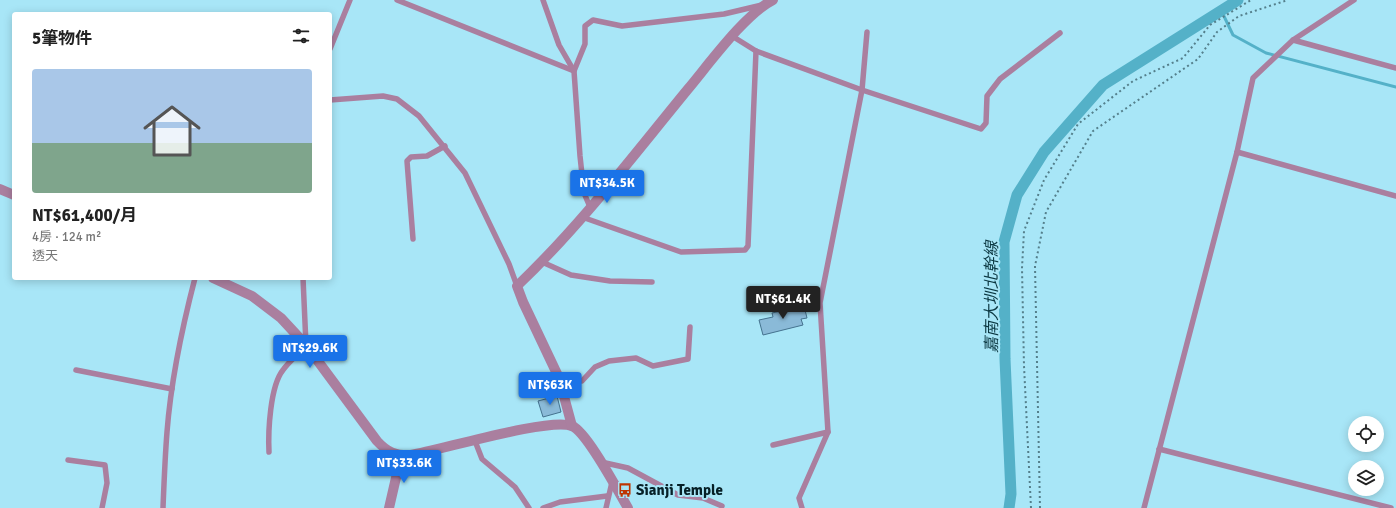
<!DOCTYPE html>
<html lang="zh-TW">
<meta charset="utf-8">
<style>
body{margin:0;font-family:Signika,"Noto Sans TC",sans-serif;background:#f6f6f6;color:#222;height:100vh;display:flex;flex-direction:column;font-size:15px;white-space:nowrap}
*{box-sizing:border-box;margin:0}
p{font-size:13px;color:#767676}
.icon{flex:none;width:22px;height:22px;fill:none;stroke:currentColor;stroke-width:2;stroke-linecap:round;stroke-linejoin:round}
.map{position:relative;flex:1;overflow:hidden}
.side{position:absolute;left:12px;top:12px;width:320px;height:268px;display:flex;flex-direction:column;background:#fff;border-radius:4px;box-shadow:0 2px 10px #0003}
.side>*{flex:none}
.buttons{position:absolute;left:1348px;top:416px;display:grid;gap:8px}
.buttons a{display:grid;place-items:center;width:36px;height:36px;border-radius:50%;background:#fff;box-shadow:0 2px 10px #0003;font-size:20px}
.price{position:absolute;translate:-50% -34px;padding:0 9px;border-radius:4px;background:#1a73e8;color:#fff;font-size:13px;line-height:26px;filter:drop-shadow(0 1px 2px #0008)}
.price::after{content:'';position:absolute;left:50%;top:24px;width:12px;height:9px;margin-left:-6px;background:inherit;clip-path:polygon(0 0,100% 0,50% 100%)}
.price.selected{background:#222;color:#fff}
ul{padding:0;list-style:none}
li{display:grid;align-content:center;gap:8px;height:212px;padding:0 20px}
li+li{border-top:1px solid #e0e0e0}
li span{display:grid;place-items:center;height:124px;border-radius:4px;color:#555}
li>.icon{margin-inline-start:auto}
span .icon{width:72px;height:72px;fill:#fffc;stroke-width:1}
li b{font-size:17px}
h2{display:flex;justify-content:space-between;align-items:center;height:48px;padding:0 20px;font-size:17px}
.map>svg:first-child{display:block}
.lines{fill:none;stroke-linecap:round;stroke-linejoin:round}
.stream{stroke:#54b1c8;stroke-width:3}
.canal{stroke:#54b1c8;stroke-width:11}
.building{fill:#8abad8;stroke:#45738f}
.path{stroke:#547f8b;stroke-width:2;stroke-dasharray:2 3;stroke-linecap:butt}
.service{stroke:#aa7f9f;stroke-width:5.5}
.tertiary{stroke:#aa7f9f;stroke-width:10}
.labels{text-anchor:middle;stroke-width:4;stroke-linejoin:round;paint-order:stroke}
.poi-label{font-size:15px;font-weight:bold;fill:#062027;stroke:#a8e6f7;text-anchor:start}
.water-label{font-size:16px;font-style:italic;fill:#0b3741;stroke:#a8e6f7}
</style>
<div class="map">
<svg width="1396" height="508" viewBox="0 0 1396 508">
<rect width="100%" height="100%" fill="#a8e6f7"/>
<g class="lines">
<path class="stream" d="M1221,10L1233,35L1266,53L1396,87"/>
<path class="canal" d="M1009,508L1011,494L1005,359L1004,242L1017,195L1044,152L1103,85L1238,0"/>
</g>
<g class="building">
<path d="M804,306L807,318L801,319L803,325L763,335L759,320L773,317L772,313Z"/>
<path d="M557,396L561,412L543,417L538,401Z"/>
</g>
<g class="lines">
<g class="path">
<path d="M1031,508L1024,366L1022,268L1024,231L1044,180L1078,124L1133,81L1183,58L1210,25L1251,0"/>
<path d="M1040,508L1035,266L1046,212L1093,131L1198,59L1217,32L1239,16L1288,0"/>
</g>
<g class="service">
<path d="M397,0L574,71L585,44V26L593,20L622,26L724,14L762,5"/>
<path d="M543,0L559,45L574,71L580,156L584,193L590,207"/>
<path d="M732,36L756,51L862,90L981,129L986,123L987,96L1000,79L1060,33"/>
<path d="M1293,40L1396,68"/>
<path d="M330,49L350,0"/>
<path d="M330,100L383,96L397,99L419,116L465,173L509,264L517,286"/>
<path d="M1237,152L1396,196"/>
<path d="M582,217L681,252L745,250L748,246L756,51"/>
<path d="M413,239L407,161L411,157L427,156L445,146"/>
<path d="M542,262L571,275L610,281L652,282"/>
<path d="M76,370L172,389"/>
<path d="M559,378L582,381L595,367L609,361L636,358L653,366L688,359L690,327"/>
<path d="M475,441L482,459L515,487L529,508"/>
<path d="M773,445L828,432"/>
<path d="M1159,449L1391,508"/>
<path d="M269,452C268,432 270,386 283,370C289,361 299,354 306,345L303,278"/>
<path d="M68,460L105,465L107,483L102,508"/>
<path d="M601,462L628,468L678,495L703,498L722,506"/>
<path d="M163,508C164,483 165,457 167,432C171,380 182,328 195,278"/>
<path d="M543,508L560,502L607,496"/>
<path d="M606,508L612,482"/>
<path d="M802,508L799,498L828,432L820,303L862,90L867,32"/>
<path d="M1144,508L1237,152L1253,78L1293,40L1354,0"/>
</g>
<g class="tertiary">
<path d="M0,189L14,195"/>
<path d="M213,278L252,296L281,318L306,345L377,441C387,452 396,456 411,455C441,450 550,417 572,426C587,432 618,491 628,508"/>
<path d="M572,426L559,378L523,302L517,286C580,226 633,156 688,89C709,64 745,14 773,0"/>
<path d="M389,508L401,456"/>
</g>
</g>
<defs>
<symbol id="bus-bare" viewBox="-9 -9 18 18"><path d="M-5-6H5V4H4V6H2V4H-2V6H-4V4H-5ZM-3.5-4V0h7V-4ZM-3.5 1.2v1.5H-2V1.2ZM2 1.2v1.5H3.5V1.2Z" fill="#be3502" stroke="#a8e6f7" stroke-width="2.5" paint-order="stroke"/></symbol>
</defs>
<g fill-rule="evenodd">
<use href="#bus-bare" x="615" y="480" width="20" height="20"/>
</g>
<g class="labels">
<g class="poi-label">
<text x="636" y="495">Sianji Temple</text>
</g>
<g class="water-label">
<text transform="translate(991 297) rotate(-90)" y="6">嘉南大圳北幹線</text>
</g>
</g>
</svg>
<div class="buttons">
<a><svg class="icon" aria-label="locate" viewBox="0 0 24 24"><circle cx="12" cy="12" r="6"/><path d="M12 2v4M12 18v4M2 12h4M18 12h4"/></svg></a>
<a><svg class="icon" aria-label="layers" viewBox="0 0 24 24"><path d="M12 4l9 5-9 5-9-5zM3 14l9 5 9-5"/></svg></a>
</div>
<b class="price" style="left:607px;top:204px">NT$34.5K</b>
<b class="price selected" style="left:783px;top:320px">NT$61.4K</b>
<b class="price" style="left:310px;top:369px">NT$29.6K</b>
<b class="price" style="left:550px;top:406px">NT$63K</b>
<b class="price" style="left:404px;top:484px">NT$33.6K</b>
<section class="side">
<h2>5筆物件<svg class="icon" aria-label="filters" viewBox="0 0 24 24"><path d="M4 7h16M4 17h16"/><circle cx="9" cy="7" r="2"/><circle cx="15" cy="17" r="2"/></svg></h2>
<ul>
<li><span style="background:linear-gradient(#a9c7e8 60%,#7fa58c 0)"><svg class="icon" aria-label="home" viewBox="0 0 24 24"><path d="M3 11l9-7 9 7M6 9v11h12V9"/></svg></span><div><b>NT$61,400/月</b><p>4房 · 124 m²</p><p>透天</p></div></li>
</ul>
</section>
</div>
